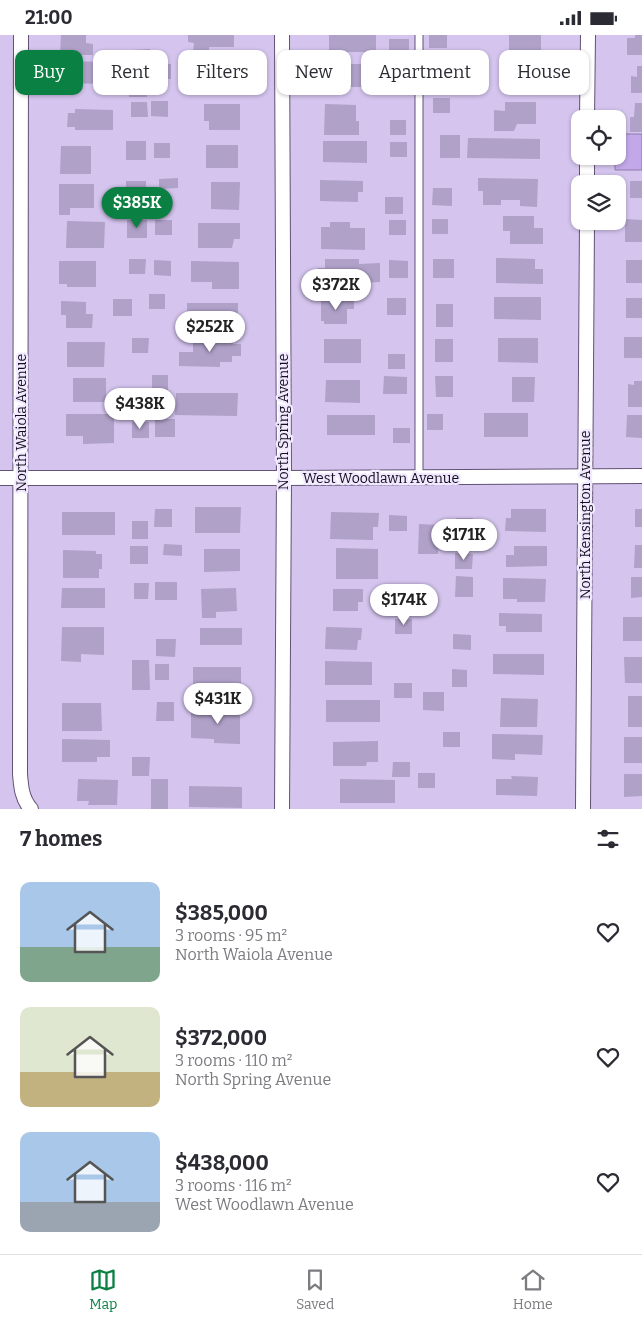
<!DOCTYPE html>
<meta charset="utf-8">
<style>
body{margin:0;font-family:Bitter,serif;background:#f7f7f7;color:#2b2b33;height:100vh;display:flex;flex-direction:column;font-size:19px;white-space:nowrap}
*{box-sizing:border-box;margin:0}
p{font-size:16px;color:#7c7c81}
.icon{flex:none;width:28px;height:28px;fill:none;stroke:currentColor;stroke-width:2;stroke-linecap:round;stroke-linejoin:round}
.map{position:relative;height:774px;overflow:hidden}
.details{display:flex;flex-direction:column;background:#fff;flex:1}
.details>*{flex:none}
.banner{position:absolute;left:15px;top:15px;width:612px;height:45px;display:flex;gap:10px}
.buttons{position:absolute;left:571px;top:75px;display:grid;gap:10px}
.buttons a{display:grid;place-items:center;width:55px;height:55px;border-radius:10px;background:#fff;box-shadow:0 1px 4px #0004;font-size:25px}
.price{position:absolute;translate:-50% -42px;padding:0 11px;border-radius:18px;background:#fff;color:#222;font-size:16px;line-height:32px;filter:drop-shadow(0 1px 2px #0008)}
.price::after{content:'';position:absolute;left:50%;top:30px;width:15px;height:11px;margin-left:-8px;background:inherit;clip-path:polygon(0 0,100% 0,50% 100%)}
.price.on{background:#0b8043;color:#fff}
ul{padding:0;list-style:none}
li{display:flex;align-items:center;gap:15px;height:125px;padding:0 20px}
li span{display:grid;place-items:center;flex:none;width:140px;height:100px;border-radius:10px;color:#555}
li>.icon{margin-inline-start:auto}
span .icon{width:60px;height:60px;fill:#fffc;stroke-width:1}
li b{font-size:21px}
h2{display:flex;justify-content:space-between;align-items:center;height:60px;padding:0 20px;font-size:21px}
.pill{padding:0 18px;border-radius:10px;background:#fff;box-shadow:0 1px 4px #0004;font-size:18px;line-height:45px}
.pill.on{background:#0b8043;color:#fff}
.status{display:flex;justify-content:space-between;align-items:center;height:35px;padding:0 25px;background:#fff;direction:ltr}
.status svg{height:14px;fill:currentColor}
.dock{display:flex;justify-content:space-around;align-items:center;height:70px;border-top:1px solid #e1e1e2;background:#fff;font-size:14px;color:#7c7c81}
.dock a{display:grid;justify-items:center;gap:2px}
.dock .on{color:#0b8043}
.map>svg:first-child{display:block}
.water{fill:#c2a8e8;stroke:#8e7aab}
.building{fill:#b0a1c9}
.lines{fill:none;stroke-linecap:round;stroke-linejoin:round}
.service-casing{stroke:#615276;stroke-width:9}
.minor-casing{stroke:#615276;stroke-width:16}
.service{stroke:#fff;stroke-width:7}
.minor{stroke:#fff;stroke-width:14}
.labels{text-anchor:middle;stroke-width:4.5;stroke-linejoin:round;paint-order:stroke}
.street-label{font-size:14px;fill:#140e1c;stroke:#f1e9ff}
</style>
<div class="status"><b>21:00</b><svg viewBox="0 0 49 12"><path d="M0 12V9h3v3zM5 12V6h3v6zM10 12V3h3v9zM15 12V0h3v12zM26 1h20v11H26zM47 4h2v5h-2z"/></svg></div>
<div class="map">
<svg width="642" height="774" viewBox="0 0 642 774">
<rect width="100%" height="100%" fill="#d4c4ee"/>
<path class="water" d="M618,99H642V135H615V121H618Z"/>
<g class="building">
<path d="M61,0H86V8L93,9V20H60Z"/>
<path d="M188,0H234V12H209V18H193L194,8L188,7Z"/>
<rect x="329" y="0" width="47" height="17"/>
<rect x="429" y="0" width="18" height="13"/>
<rect x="509" y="0" width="32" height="20"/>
<path d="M635,0H642V20H627V3H635Z"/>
<rect x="389" y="4" width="20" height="19"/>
<path d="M150,14V24L131,25V15Z"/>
<path d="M433,24H449V39H432Z"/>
<path d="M61,26L109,27L108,49L60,48Z"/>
<rect x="508" y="27" width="35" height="24"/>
<rect x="154" y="29" width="17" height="15"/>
<rect x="316" y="29" width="47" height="23"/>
<path d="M388,30H407V48L388,47Z"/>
<path d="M637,31H642V58H631V41L637,42Z"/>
<path d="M196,33H234V59L196,58Z"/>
<rect x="129" y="44" width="18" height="18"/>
<rect x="433" y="63" width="17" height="15"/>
<path d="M151,66H168V82L151,81Z"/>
<path d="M131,67H147L148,82H131Z"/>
<path d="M505,67H536V89H517L514,96H494V75L505,76Z"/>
<path d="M635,68H642V97H630V82H634Z"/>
<path d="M204,69H240V95H209V86H204Z"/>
<path d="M325,69L356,70V86H359V100H324Z"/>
<path d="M75,74L113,75V95H75V92H67L68,78H75Z"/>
<rect x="390" y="85" width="16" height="15"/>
<rect x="440" y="100" width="20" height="23"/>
<path d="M468,103L540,104V124L467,123Z"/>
<rect x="126" y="106" width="20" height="19"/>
<path d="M323,106H367V128L323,127Z"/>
<rect x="390" y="107" width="17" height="15"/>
<rect x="154" y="108" width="16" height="15"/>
<rect x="206" y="110" width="32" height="23"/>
<path d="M61,111H91V139H60Z"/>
<path d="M178,143V153L159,154V144Z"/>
<path d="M478,143L538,144L537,172L520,171V165H501V170H483V156H478Z"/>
<path d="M320,145L363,146V157H358V167L320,166Z"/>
<rect x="126" y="146" width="20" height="18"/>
<rect x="630" y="146" width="12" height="17"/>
<path d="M211,147H240L239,175L211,174Z"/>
<path d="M59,149H94V173H70V180H59Z"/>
<path d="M433,153H452V171L432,170Z"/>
<rect x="385" y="162" width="18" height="17"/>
<path d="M503,181H534V193H543V209H510V196H503Z"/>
<rect x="432" y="184" width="16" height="15"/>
<path d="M625,184L642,185V207H625Z"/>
<rect x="127" y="185" width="20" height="18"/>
<rect x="155" y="185" width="17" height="15"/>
<rect x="389" y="185" width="17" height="15"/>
<path d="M67,186L105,187L104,213H66Z"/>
<path d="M330,187H350V193H365V215L321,214V192H330Z"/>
<path d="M198,188H240V204H234L232,213H198Z"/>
<path d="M496,223L535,224V234H543V249L496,248Z"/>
<path d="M129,224H146L145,239H129Z"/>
<path d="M325,224H359V229L380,228V247L325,250L324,244L318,245V233H325Z"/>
<rect x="433" y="224" width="21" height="19"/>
<path d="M154,225L171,226V241L154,240Z"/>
<path d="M389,225L408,226V243H389Z"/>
<rect x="626" y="225" width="16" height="23"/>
<path d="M59,226H96V252H67V249H59Z"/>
<path d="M191,226L239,227V254H212V247H191Z"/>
<rect x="149" y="259" width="16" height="15"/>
<path d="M494,262H541V285L494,284Z"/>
<rect x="387" y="263" width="19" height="17"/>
<rect x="626" y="263" width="16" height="20"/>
<rect x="113" y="264" width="19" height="17"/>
<path d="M321,265L354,266V274H347V289H324V286H321Z"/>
<path d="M61,266L86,267V279H93L92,293H66V280H61Z"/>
<path d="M187,268H238V289L187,288Z"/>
<rect x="436" y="269" width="17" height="23"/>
<rect x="624" y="302" width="18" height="21"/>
<path d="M132,303H149L148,318H132Z"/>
<path d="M498,303H538V328L498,327Z"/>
<path d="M193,304L233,305V309H241V321H232V327H220V332L179,331V317H193Z"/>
<rect x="324" y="304" width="37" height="24"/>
<rect x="435" y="304" width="18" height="23"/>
<path d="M67,307H105L104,332H67Z"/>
<rect x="388" y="319" width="17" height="15"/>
<rect x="152" y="340" width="16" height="15"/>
<path d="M384,341L407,342V359H383Z"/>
<path d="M435,341H453V362H436Z"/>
<path d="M512,342H535L534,367H512Z"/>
<rect x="73" y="343" width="33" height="24"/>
<path d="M326,345H360V368L325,367Z"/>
<path d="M634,346H642V372H628V349L634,350Z"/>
<path d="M176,358H238L237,381L175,380Z"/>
<path d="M130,359L147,360V375H130Z"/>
<path d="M155,376H162V384H175V402H155Z"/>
<rect x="484" y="378" width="44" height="24"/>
<path d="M66,379H114V408L83,409V401H66Z"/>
<rect x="427" y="379" width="16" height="16"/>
<rect x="327" y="380" width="48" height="20"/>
<path d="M627,380H642V403L626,402Z"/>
<rect x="132" y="387" width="17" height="16"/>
<rect x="393" y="393" width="17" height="15"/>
<path d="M195,472H241L240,498H195Z"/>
<path d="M155,474H172V492H154Z"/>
<path d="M511,474H546V497L505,496L506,483H511Z"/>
<rect x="635" y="474" width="7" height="18"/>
<rect x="62" y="477" width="53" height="23"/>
<path d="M331,477L379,478L378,492H373V505L330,504Z"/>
<path d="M389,480L407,481V496H389Z"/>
<rect x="456" y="483" width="17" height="15"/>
<rect x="132" y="486" width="16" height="18"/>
<path d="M419,489L439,490L438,519H418Z"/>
<path d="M164,509L182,510V521L163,520Z"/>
<path d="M635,510H642V533H634Z"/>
<rect x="130" y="511" width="18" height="18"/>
<path d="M514,511H547V531L506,532V520H514Z"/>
<path d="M336,513L378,514V544H336Z"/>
<path d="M204,514H240V536L204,537Z"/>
<path d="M63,515L96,516V519H102V534H99V543H63Z"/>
<path d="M455,518L473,519L472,534H455Z"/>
<path d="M456,541L473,542V562H455Z"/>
<path d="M631,542H642V562L631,563Z"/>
<path d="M503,543L546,544L545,567H517V564H503Z"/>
<rect x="155" y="547" width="22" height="18"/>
<path d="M134,548H149L148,564H134Z"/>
<path d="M414,552H432L431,567H414Z"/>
<path d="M62,553H105V573H61Z"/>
<path d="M236,553L237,576L216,577V583H202L201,554Z"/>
<path d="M333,554H363V567H358V576H333Z"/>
<path d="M499,578L542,579V597H506V591H499Z"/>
<rect x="623" y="582" width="19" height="24"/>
<rect x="395" y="584" width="17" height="15"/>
<path d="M62,592H104V620L81,619V627L61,626Z"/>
<path d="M326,592L362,593L361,605H358L357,615L325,614Z"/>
<rect x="200" y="593" width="42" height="17"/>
<path d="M453,599L471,600V615L453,614Z"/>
<path d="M156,604H176L175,622L156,621Z"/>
<path d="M493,619H544V640L493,639Z"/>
<path d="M624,622H642V648H625Z"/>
<path d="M132,625H149L150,655H132Z"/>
<path d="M325,626L372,627V650H325Z"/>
<rect x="155" y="629" width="14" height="16"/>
<path d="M193,632H241V655L193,654Z"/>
<path d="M452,634L467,635V652H452Z"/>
<rect x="394" y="648" width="18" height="15"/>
<path d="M423,657H444V676L423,675Z"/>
<rect x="628" y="661" width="14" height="31"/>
<path d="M501,663L538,664L537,692H500Z"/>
<rect x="326" y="665" width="54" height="22"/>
<path d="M157,667H174V686H156Z"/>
<path d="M62,668H101L102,696H62Z"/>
<path d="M213,671H240V709L214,708V704L191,703V677H213Z"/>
<rect x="443" y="697" width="17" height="15"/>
<path d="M492,699L543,700L542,720L515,719V725L492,724Z"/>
<rect x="624" y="702" width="18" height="26"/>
<path d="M62,704L110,705V722H97V727H62Z"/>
<path d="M378,706V727H367L366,731H333V707Z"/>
<path d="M132,722H150L149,741H132Z"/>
<path d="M393,727H410V742H392Z"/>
<rect x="418" y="738" width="17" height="15"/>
<path d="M624,739H642V761L624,762Z"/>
<path d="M511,741L538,742L537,761L496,760V744H512Z"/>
<path d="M78,744L118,745L117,770H88L89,766H77Z"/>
<rect x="151" y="744" width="17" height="30"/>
<path d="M340,744L395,745V768H340Z"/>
<path d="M189,751L242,752V773L189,772Z"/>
</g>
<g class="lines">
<defs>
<path id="service" d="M419,0V443"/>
<g id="minor">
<path d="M21,0L20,739C21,752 22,764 31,774"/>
<path d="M282,0L284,443L282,774"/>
<path d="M587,84L588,0"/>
<path d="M587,149V121"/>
<path d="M0,443H284L642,441"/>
<path d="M583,774L587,186"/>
</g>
</defs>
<use href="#service" class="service-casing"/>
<use href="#minor" class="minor-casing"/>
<use href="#service" class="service"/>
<use href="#minor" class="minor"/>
</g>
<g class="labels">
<g class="street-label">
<text transform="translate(283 387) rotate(-90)" y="5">North Spring Avenue</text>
<text transform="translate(21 388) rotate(-90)" y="5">North Waiola Avenue</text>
<text x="381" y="448">West Woodlawn Avenue</text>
<text transform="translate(585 480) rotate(-90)" y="5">North Kensington Avenue</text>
</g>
</g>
</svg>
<div class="buttons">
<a><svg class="icon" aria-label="locate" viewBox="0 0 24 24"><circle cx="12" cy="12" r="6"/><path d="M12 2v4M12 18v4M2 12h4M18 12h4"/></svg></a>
<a><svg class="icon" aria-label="layers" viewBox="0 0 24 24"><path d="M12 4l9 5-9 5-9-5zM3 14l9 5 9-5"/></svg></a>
</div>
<b class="price on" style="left:137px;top:194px">$385K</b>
<b class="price" style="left:336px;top:276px">$372K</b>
<b class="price" style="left:210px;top:318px">$252K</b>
<b class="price" style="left:140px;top:395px">$438K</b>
<b class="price" style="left:464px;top:526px">$171K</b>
<b class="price" style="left:404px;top:591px">$174K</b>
<b class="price" style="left:218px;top:690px">$431K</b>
<div class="banner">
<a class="pill on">Buy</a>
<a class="pill">Rent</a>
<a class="pill">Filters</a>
<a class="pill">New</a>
<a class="pill">Apartment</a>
<a class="pill">House</a>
</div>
</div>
<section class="details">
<h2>7 homes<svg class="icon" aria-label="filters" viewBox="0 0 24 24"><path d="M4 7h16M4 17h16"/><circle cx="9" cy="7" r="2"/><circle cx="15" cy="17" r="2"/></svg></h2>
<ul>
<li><span style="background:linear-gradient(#a9c7e8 65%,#7fa58c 0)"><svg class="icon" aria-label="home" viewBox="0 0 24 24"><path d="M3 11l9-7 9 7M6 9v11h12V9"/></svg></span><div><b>$385,000</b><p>3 rooms · 95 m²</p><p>North Waiola Avenue</p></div><svg class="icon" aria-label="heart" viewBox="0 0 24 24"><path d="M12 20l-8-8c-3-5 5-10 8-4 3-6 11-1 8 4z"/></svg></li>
<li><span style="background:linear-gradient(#dfe7d0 65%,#c2b280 0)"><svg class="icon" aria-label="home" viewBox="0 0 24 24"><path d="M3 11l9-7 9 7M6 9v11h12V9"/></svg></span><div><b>$372,000</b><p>3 rooms · 110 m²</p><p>North Spring Avenue</p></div><svg class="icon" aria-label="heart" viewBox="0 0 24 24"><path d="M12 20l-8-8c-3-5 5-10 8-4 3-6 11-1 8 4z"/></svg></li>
<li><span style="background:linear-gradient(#a9c7e8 70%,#9aa5b1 0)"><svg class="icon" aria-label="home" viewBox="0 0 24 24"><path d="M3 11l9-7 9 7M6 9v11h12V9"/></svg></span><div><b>$438,000</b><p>3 rooms · 116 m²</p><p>West Woodlawn Avenue</p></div><svg class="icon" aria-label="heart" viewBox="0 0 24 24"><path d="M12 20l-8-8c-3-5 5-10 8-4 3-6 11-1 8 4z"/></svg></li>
</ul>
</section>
<nav class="dock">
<a class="on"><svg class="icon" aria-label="map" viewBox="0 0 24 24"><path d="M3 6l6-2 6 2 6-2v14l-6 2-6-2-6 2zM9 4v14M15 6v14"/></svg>Map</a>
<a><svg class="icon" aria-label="saved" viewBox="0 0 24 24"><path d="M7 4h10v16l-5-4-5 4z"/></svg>Saved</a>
<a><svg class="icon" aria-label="home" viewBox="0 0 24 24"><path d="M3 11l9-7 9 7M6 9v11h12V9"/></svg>Home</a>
</nav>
